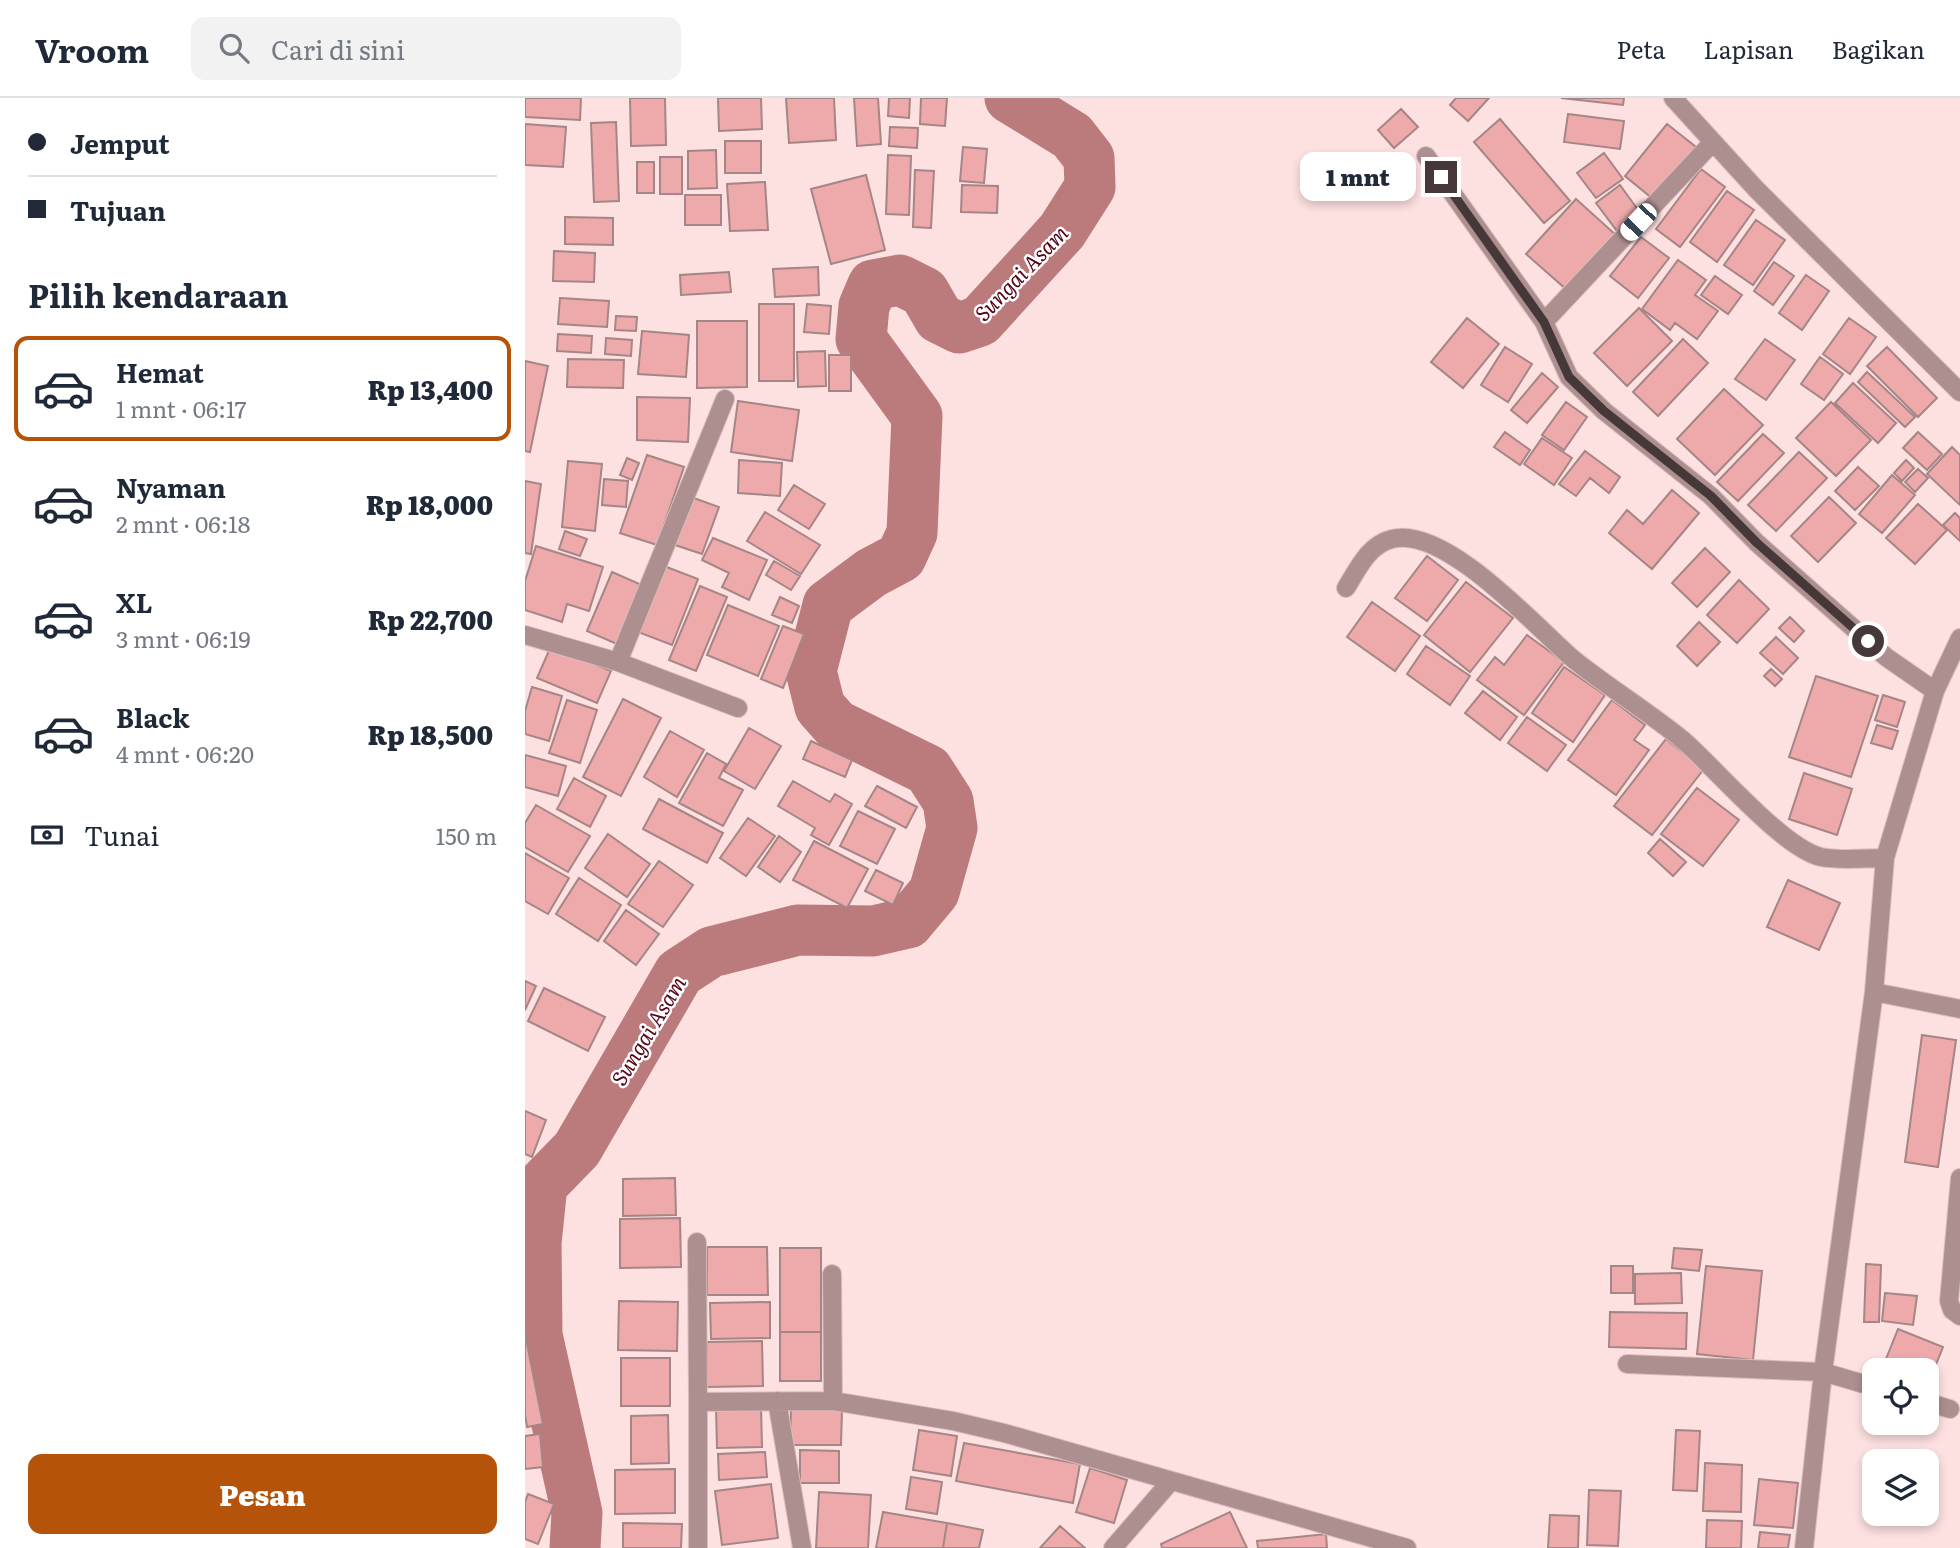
<!DOCTYPE html>
<html lang="id">
<meta charset="utf-8">
<style>
body{margin:0;font-family:Literata,serif;background:#f2f2f3;color:#1f2937;height:100vh;display:flex;flex-direction:column;font-size:26px;white-space:nowrap}
*{box-sizing:border-box;margin:0}
p{font-size:23px;color:#747a83}
.icon{flex:none;width:38px;height:38px;fill:none;stroke:currentColor;stroke-width:2;stroke-linecap:round;stroke-linejoin:round}
.map{position:relative;flex:1;overflow:hidden}
.side{display:flex;flex-direction:column;background:#fff;width:525px}
.side>*{flex:none}
.hud{display:grid;align-content:center;height:154px;padding:0 28px;background:#fff}
.tools{position:absolute;left:1337px;top:1260px;display:grid;gap:14px}
.tools a{display:grid;place-items:center;width:77px;height:77px;border-radius:14px;background:#fff;box-shadow:0 4px 10px #0003;font-size:35px}
.end{position:absolute;width:32px;height:32px;margin:-16px;border:9px solid #463838;background:#fff;box-shadow:0 0 0 4px #fff}
.from{border-radius:50%}
.bubble{position:absolute;height:49px;border-radius:14px;background:#fff;box-shadow:0 4px 10px #0003;font-size:23px;font-weight:800;line-height:49px;text-align:center}
.car{position:absolute;width:21px;height:42px;margin:-21px -10px;border-radius:9px;box-shadow:0 0 5px 2px #0007;background:linear-gradient(#fff 24%,#345 0 40%,#fff 0 76%,#345 0 86%,#fff 0)}
.hud b{display:flex;align-items:center;gap:24px;height:66px;font-size:26px}
.hud b+b{border-top:2px solid #e0e1e3}
.hud i{width:18px;height:18px;background:#1f2937}
ul{padding:0;list-style:none}
li{display:flex;align-items:center;gap:21px;height:105px;margin:0 14px 10px;padding:0 14px;border:4px solid transparent;border-radius:14px}
li div{flex:1}
li b{display:block;font-size:26px}
li em{font-style:normal;font-weight:800}
li.active{border-color:#b45309}
li>.icon{width:63px;height:63px;stroke-width:1.5}
h2{padding:0 28px;font-size:32px;line-height:84px}
.pay{display:flex;align-items:center;gap:18px;height:77px;padding:0 28px;font-size:26px}
.pay p{margin-inline-start:auto}
.primary-button{display:flex;gap:14px;margin-top:auto;padding:14px 28px}
.primary-button a{flex:1;height:80px;border-radius:14px;background:#b45309;color:#fff;font-size:28px;font-weight:800;line-height:80px;text-align:center}
header{display:flex;align-items:center;gap:42px;box-sizing:border-box;height:98px;padding:0 35px;background:#fff;border-bottom:2px solid #e0e1e3}
header strong{font-size:33px}
nav{display:flex;gap:38px;margin-inline-start:auto;font-size:24px}
.search{width:490px;height:63px;background:#f2f2f3;display:flex;align-items:center;gap:18px;box-sizing:border-box;padding:0 24px;border-radius:14px;color:#747a83;font-size:26px}
main{display:flex;flex:1;min-height:0}
.map>svg:first-child{display:block}
.lines{fill:none;stroke-linecap:round;stroke-linejoin:round}
.river{stroke:#bb7a7c;stroke-width:51}
.building{fill:#eeaaab;stroke:#a58585;stroke-width:2}
.minor-casing{stroke:#d8bebe;stroke-width:20}
.minor{stroke:#ad8f8f;stroke-width:18}
.route{stroke:#463838;stroke-width:9}
.labels{text-anchor:middle;dominant-baseline:central;stroke-width:5;stroke-linejoin:round;paint-order:stroke}
.water-label{font-size:21px;font-style:italic;fill:#560415;stroke:#fff}
</style>
<header>
<strong>Vroom</strong>
<div class="search"><svg class="icon" aria-label="search" viewBox="0 0 24 24"><circle cx="10" cy="10" r="6"/><path d="M15 15l6 6"/></svg>Cari di sini</div>
<nav><a>Peta</a><a>Lapisan</a><a>Bagikan</a></nav>
</header>
<main>
<section class="side">
<div class="hud">
<b><i class="from"></i>Jemput</b>
<b><i></i>Tujuan</b>
</div>
<h2>Pilih kendaraan</h2>
<ul>
<li class="active"><svg class="icon" aria-label="car" viewBox="0 0 24 24"><path d="M5 17H2v-5l4-1 3-4h7l3 4 3 1v5h-3M9 17h6M6 11h13"/><circle cx="7" cy="17" r="2"/><circle cx="17" cy="17" r="2"/></svg><div><b>Hemat</b><p>1 mnt · 06:17</p></div><em>Rp 13,400</em></li>
<li><svg class="icon" aria-label="car" viewBox="0 0 24 24"><path d="M5 17H2v-5l4-1 3-4h7l3 4 3 1v5h-3M9 17h6M6 11h13"/><circle cx="7" cy="17" r="2"/><circle cx="17" cy="17" r="2"/></svg><div><b>Nyaman</b><p>2 mnt · 06:18</p></div><em>Rp 18,000</em></li>
<li><svg class="icon" aria-label="car" viewBox="0 0 24 24"><path d="M5 17H2v-5l4-1 3-4h7l3 4 3 1v5h-3M9 17h6M6 11h13"/><circle cx="7" cy="17" r="2"/><circle cx="17" cy="17" r="2"/></svg><div><b>XL</b><p>3 mnt · 06:19</p></div><em>Rp 22,700</em></li>
<li><svg class="icon" aria-label="car" viewBox="0 0 24 24"><path d="M5 17H2v-5l4-1 3-4h7l3 4 3 1v5h-3M9 17h6M6 11h13"/><circle cx="7" cy="17" r="2"/><circle cx="17" cy="17" r="2"/></svg><div><b>Black</b><p>4 mnt · 06:20</p></div><em>Rp 18,500</em></li>
</ul>
<div class="pay"><svg class="icon" aria-label="cash" viewBox="0 0 24 24"><path d="M3 7h18v10H3z"/><circle cx="12" cy="12" r="2"/></svg>Tunai<p>150 m</p></div>
<div class="primary-button"><a>Pesan</a></div>
</section>
<div class="map">
<svg width="1435" height="1450" viewBox="0 0 1435 1450">
<rect width="100%" height="100%" fill="#fde0e0"/>
<g class="lines">
<path class="river" d="M50,1450l2,-35 -40,-178 -1,-92 6,-58 35,-36 102,-176 32,-21 87,-22 75,1 35,-8 26,-31 18,-64 -4,-27 -20,-31 -92,-45 -16,-18 -9,-36 17,-66 43,-32 30,-16 11,-24 5,-117 -56,-77 3,-33 9,-21 27,-5 24,12 15,26 20,10 21,-7 82,-90 28,-44 -1,-29 -17,-22 -62,-38"/>
</g>
<path class="building" d="M0,0h56l-1,22 -55,-3z
M105,0h35l1,47 -35,1z
M193,0h43l1,31 -43,2z
M261,0h48l2,42 -47,3z
M329,0h24l3,46 -24,2z
M364,0h21l-1,20 -21,-2z
M396,0h26l-2,28 -25,-2z
M931,0h33l-21,23 -18,-16z
M1036,0h63l-1,7z
M876,11l17,18 -24,21 -16,-18z
M1043,16l56,7 -4,28 -56,-7z
M975,21l70,82 -26,22 -70,-81z
M91,24l3,79 -25,1 -3,-79z
M0,26l41,3 -3,40 -38,-2z
M1142,26l29,23 -43,52 -28,-23z
M365,29l28,1 -1,20 -28,-2z
M200,43h36v32h-36z
M438,49l24,2 -3,34 -24,-2z
M191,52l1,38 -29,1v-38z
M1079,55l19,26 -27,19 -19,-25z
M363,57l23,1 -2,59 -23,-1z
M135,59h22v37h-22z
M112,64h17v31h-17z
M1176,71l24,18 -45,60 -24,-18z
M390,72l19,1 -3,57 -18,-1z
M341,77l19,75 -54,14 -20,-75z
M240,84l3,48 -38,1 -3,-47z
M437,87l36,1 -1,27 -36,-1z
M1095,87l21,29 -24,17 -21,-28z
M1202,93l27,19 -37,52 -27,-20z
M160,97h36v30h-36z
M1051,101l41,37 -50,54 -41,-36z
M40,119l48,1v27l-48,-1z
M1231,122l29,20 -32,45 -29,-20z
M1116,139l28,21 -31,40 -28,-22z
M29,153l41,2 -1,29 -41,-1z
M1153,162l28,20 -11,15 23,16 -21,28 -22,-16 -5,7 -28,-21z
M1249,164l20,14 -21,29 -19,-14z
M293,169l1,28 -44,2 -2,-28z
M204,174l2,20 -50,3 -1,-20z
M1281,177l23,16 -27,39 -23,-17z
M1190,178l27,19 -14,19 -27,-19z
M35,200l49,3 -2,26 -49,-3z
M234,206h35v77h-35z
M282,206l24,2 -2,28 -25,-2z
M1114,210l33,33 -45,45 -33,-33z
M91,218l21,1 -1,14 -21,-1z
M942,220l32,26 -36,44 -32,-26z
M1324,220l27,19 -26,37 -27,-20z
M172,223h50v66l-50,1z
M117,233l47,4 -3,42 -48,-3z
M33,236l34,2 -1,17 -34,-2z
M81,240l26,2 -1,16 -26,-2z
M1158,241l25,24 -50,53 -25,-24z
M1240,241l30,21 -29,40 -31,-21z
M980,249l27,17 -24,38 -27,-17z
M1362,249l50,51 -19,19 -51,-51z
M300,253l1,35 -28,1 -1,-35z
M304,257h22v36h-22z
M1295,259l23,17 -19,26 -23,-16z
M43,261l56,1 -1,28 -56,-1z
M0,263l23,5 -18,86 -5,-1z
M1342,274l48,45 -10,10 -47,-45z
M1017,275l16,14 -31,36 -16,-13z
M1328,285l43,40 -18,20 -43,-40z
M1199,291l39,36 -48,50 -38,-36z
M112,299l53,1 -2,44 -51,-2z
M213,303l61,9 -7,51 -61,-9z
M1041,304l21,15 -23,33 -22,-15z
M1306,304l40,38 -35,36 -40,-38z
M980,334l25,18 -10,15 -26,-18z
M1393,334l24,22 -15,16 -24,-22z
M1238,336l21,19 -46,48 -21,-19z
M1017,340l30,20 -18,27 -30,-21z
M1427,349l8,8v50l-33,-31z
M1060,353l35,26 -11,16 -19,-15 -14,18 -17,-12z
M1274,354l28,26 -51,53 -28,-26z
M122,357l37,12 -27,78 -37,-12z
M102,360l12,5 -7,17 -12,-5z
M214,362l43,3 -2,33 -42,-3z
M1381,362l8,8 -12,13 -8,-8z
M43,363l34,3 -7,67 -33,-4z
M1333,369l21,19 -24,24 -20,-19z
M1393,371l10,9 -13,14 -10,-10z
M1367,377l23,20 -33,38 -23,-19z
M79,381l24,2 -2,26 -24,-2z
M0,383l16,3 -10,70 -6,-1z
M269,387l31,19 -16,25 -31,-19z
M1147,392l27,23 -47,56 -43,-36 18,-23 16,14z
M163,398l31,11 -17,47 -30,-10z
M1304,399l27,26 -38,39 -27,-26z
M1393,406l29,26 -32,34 -29,-26z
M240,414l55,33 -19,29 -54,-33z
M1430,415l5,5v23l-17,-16z
M40,433l22,8 -7,17 -21,-7z
M188,440l54,22 -18,40 -27,-13 7,-14 -27,-13z
M11,448l67,21 -14,44 -22,-7 -5,18 -37,-12v-29z
M1180,450l25,24 -33,35 -25,-24z
M902,458l31,24 -31,41 -32,-23z
M249,463l26,15 -9,14 -25,-15z
M139,468l34,13 -26,66 -34,-13z
M87,474l32,14 -25,59 -32,-14z
M1214,482l30,29 -32,34 -30,-28z
M941,484l47,36 -43,54 -46,-37z
M175,488l27,11 -31,74 -27,-11z
M255,499l19,9 -7,17 -20,-8z
M847,504l48,34 -25,35 -48,-34z
M203,507l51,21 -21,50 -51,-21z
M1265,519l14,14 -10,11 -15,-14z
M1174,524l21,20 -23,24 -20,-20z
M258,528l21,8 -21,54 -22,-9z
M1002,537l37,27 -40,53 -47,-35 18,-23 9,8z
M1251,539l22,21 -15,16 -23,-21z
M26,548l60,25 -14,32 -60,-25z
M901,548l44,30 -20,29 -43,-31z
M1039,569l41,28 -32,47 -41,-29z
M1246,571l11,10 -7,7 -11,-10z
M1291,578l62,20 -27,81 -62,-20z
M7,589l30,9 -13,45 -24,-7v-23z
M958,593l34,26 -17,23 -35,-27z
M1358,597l22,7 -8,25 -22,-7z
M98,601l38,19 -40,78 -38,-19z
M42,602l30,10 -17,53 -31,-10z
M1087,602l33,25 -11,15 15,10 -33,45 -48,-35z
M1002,619l39,28 -19,26 -39,-28z
M1352,627l21,6 -6,18 -21,-6z
M224,630l32,18 -26,43 -31,-18z
M145,633l34,19 -27,47 -33,-20z
M1141,641l38,30 -52,66 -38,-29z
M286,643l41,19 -7,17 -42,-18z
M182,655l19,11 -7,14 24,12 -20,36 -44,-23z
M0,657l41,11 -8,30 -33,-9z
M1279,675l48,16 -15,46 -48,-16z
M49,680l32,18 -16,31 -33,-18z
M268,683l37,21 5,-8 17,10 -23,41 -18,-10 4,-7 -37,-22z
M352,688l40,21 -11,21 -41,-22z
M1172,690l42,32 -36,46 -42,-32z
M134,701l64,34 -16,30 -64,-34z
M11,707l54,31 -22,36 -43,-25v-24z
M333,713l37,18 -18,35 -37,-18z
M223,720l27,18 -29,40 -26,-18z
M83,736l42,30 -23,33 -42,-29z
M254,738l22,16 -21,30 -22,-15z
M1135,741l26,23 -13,14 -25,-23z
M289,743l54,28 -21,39 -54,-28z
M0,755l44,25 -21,36 -23,-13z
M134,763l34,24 -30,42 -35,-23z
M351,772l27,13 -10,22 -28,-14z
M54,780l42,27 -23,36 -42,-27z
M1263,782l52,23 -21,47 -52,-23z
M101,812l33,24 -23,31 -32,-24z
M0,883l11,5 -11,24z
M19,890l61,29 -17,34 -60,-30z
M1397,937l34,5 -18,127 -33,-5z
M0,1013l21,9 -14,37 -7,-3z
M150,1080l1,37 -53,1v-37z
M155,1120l1,49 -61,1v-49z
M182,1149h60l1,48h-61z
M255,1150h41v84h-41z
M1149,1150l28,2 -3,21 -27,-3z
M1341,1166l15,1 -2,57h-15z
M1086,1168h22v27h-22z
M1181,1168l56,5 -9,89 -56,-6z
M1156,1175l1,30 -47,1v-30z
M1360,1195l32,3 -4,29 -31,-4z
M94,1203l59,1 -1,49 -59,-1z
M245,1204v36l-59,1 -1,-36z
M1085,1214l77,1 -1,36 -77,-2z
M1373,1231l45,18 -16,40v-17l-45,-1z
M255,1234h41v49h-41z
M0,1236l18,90 -16,3 -2,-12z
M237,1243l1,45 -56,1v-45z
M96,1260h49v48h-49z
M236,1309l1,40 -45,1 -1,-40z
M266,1311l51,1 -1,35h-51z
M143,1317l1,48 -38,1v-48z
M394,1332l38,6 -6,40 -38,-6z
M1151,1332l24,1 -3,60 -24,-1z
M15,1336l3,33 -18,2v-33z
M439,1345l116,21 -7,39 -117,-22z
M275,1352l39,1v32h-39z
M240,1354l2,25 -48,3 -1,-26z
M1180,1365l37,2 -1,47 -38,-1z
M565,1370l37,12 -13,43 -38,-11z
M150,1371v44l-60,1v-44z
M386,1379l31,5 -5,32 -31,-5z
M1234,1381l39,4 -5,45 -39,-3z
M246,1386l7,54 -56,7 -7,-54z
M1064,1392l32,1 -3,55 -31,-1z
M294,1394l52,3 -3,53h-52z
M3,1396l26,10 -16,40 -13,-5v-37z
M358,1414l64,11 -4,25h-67z
M705,1414l17,36h-85l-1,-4z
M1025,1417l29,1 -1,32h-30z
M1182,1422l35,1 -1,27h-35z
M98,1425l59,1 -1,24h-58z
M422,1425l36,7 -4,18h-36z
M535,1428l25,22h-45z
M1235,1434l30,3 -2,13h-30z
M801,1436l1,14h-69l-1,-7z"/>
<g class="lines">
<defs>
<path id="minor" d="M1148,0l83,91 204,203
M901,58l118,166 25,55 35,34 107,85 46,47 129,114 49,34
M1019,224l169,-180
M821,490c12,-19 22,-43 46,-49 53,-14 144,88 181,120 36,29 76,53 111,82 33,29 99,107 137,116 20,4 44,1 64,1
M0,537l93,27 120,46
M1435,540l-25,53 -50,167 -11,134 86,17
M93,564l107,-263
M1435,1080l-11,123 3,9 8,6
M172,1144l1,160
M307,1176l1,127
M1102,1266l196,8 51,15
M252,1303l25,147
M1402,1304l23,7
M173,1450v-146l135,-1 120,20 51,12 403,115
M588,1450l58,-67
M1279,1450l19,-176 51,-380"/>
</defs>
<use href="#minor" class="minor-casing"/>
<use href="#minor" class="minor"/>
</g>
<g class="lines">
<path class="route" d="M916,79l103,145 25,55 35,34 107,85 46,47 111,98"/>
</g>
<g class="labels">
<g class="water-label">
<text transform="translate(495 174) rotate(-46)">Sungai Asam</text>
<text transform="translate(122 932) rotate(-59)">Sungai Asam</text>
</g>
</g>
</svg>
<div class="tools">
<a><svg class="icon" aria-label="locate" viewBox="0 0 24 24"><circle cx="12" cy="12" r="6"/><path d="M12 2v4M12 18v4M2 12h4M18 12h4"/></svg></a>
<a><svg class="icon" aria-label="layers" viewBox="0 0 24 24"><path d="M12 4l9 5-9 5-9-5zM3 14l9 5 9-5"/></svg></a>
</div>
<i class="end from" style="left:1343px;top:543px"></i>
<i class="end" style="left:916px;top:79px"></i>
<div class="bubble" style="left:775px;top:54px;width:116px">1 mnt</div>
<i class="car" style="left:1113px;top:124px;rotate:223deg"></i>
</div>
</main>
